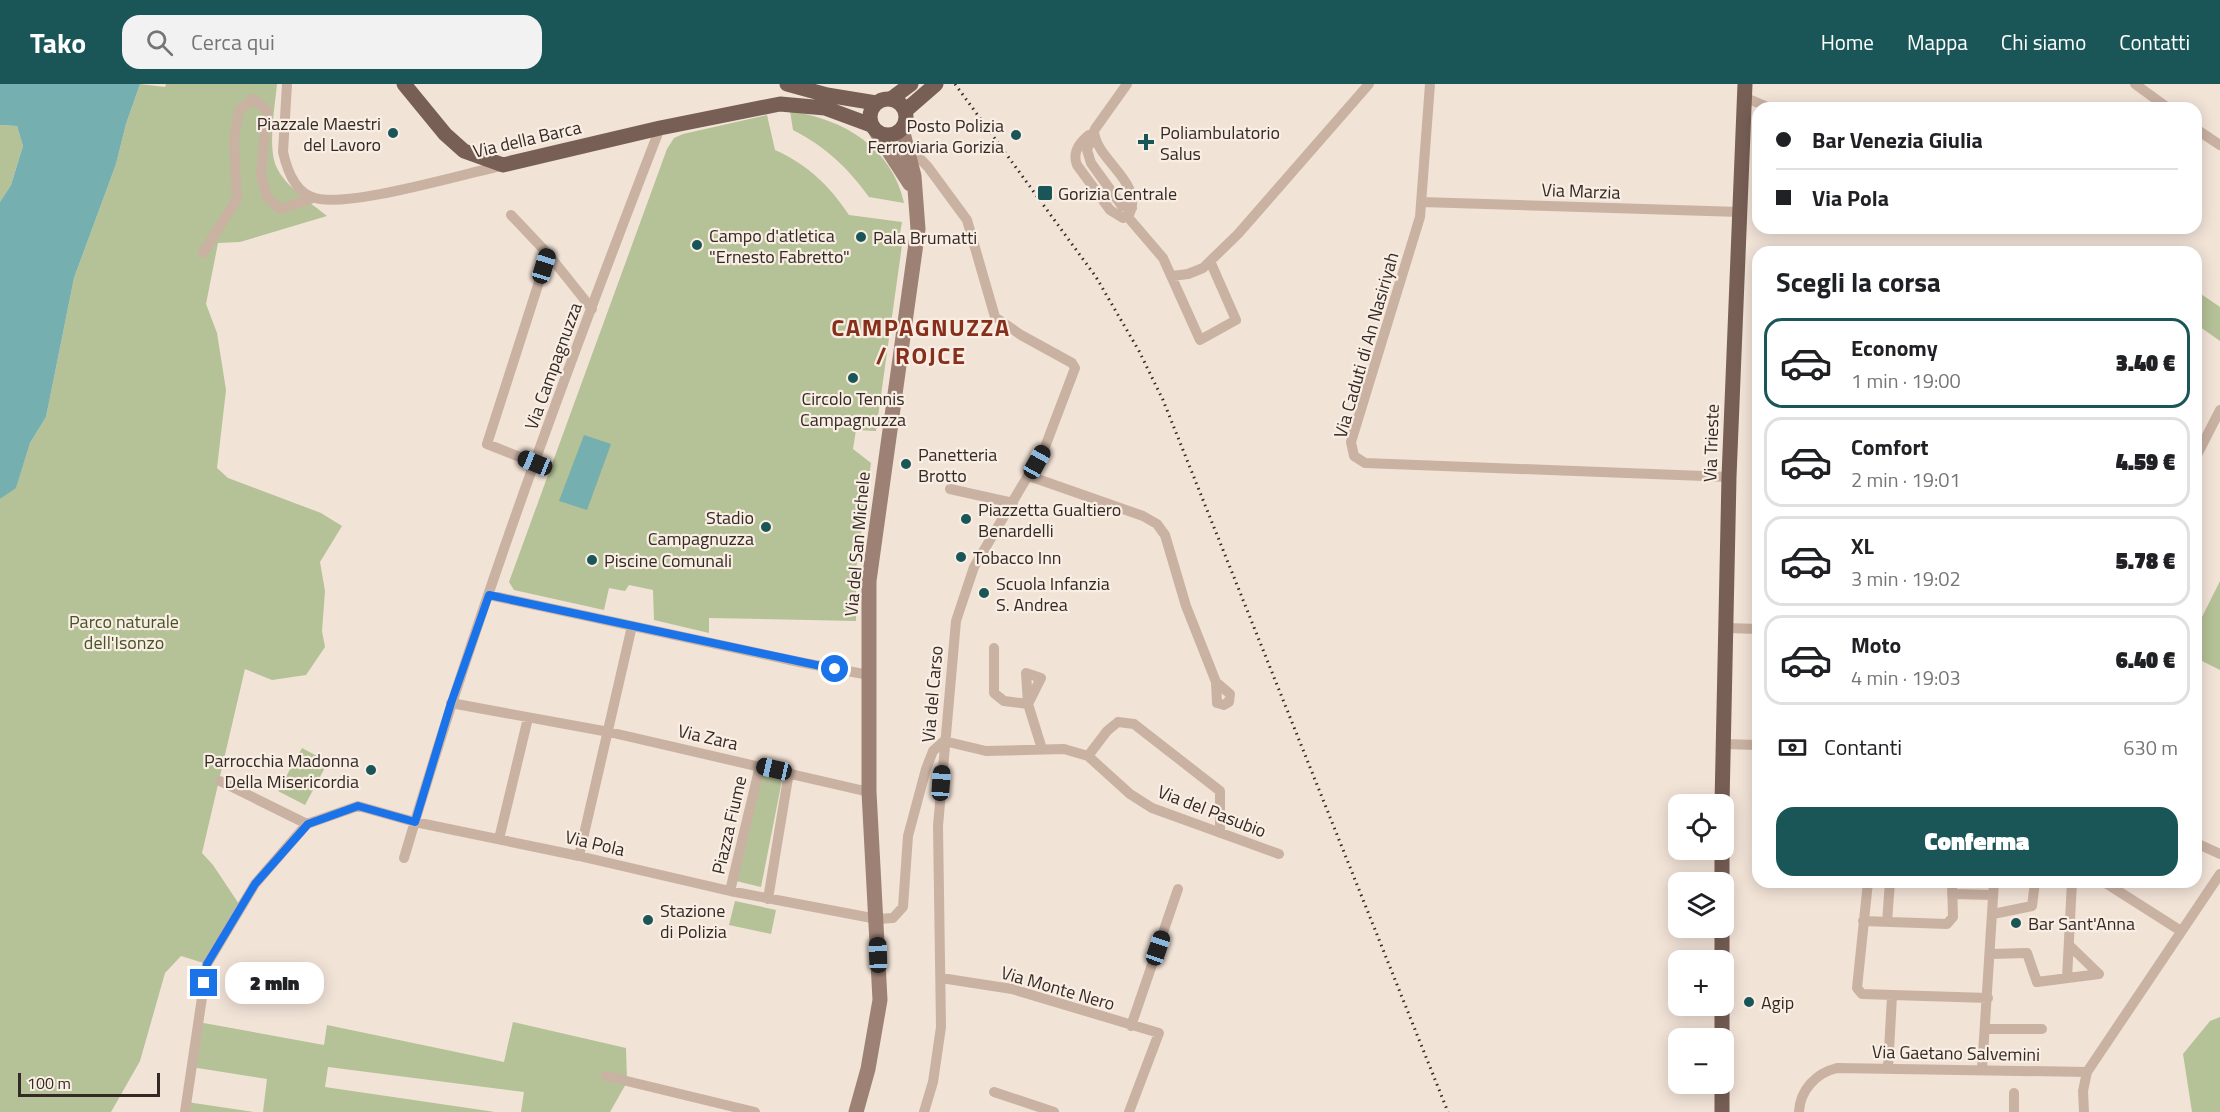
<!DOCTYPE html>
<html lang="it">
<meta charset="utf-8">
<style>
body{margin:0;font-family:"Titillium Web",sans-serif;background:#f2f2f2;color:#202124;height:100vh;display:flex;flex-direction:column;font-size:22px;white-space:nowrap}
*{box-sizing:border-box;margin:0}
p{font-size:20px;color:#757577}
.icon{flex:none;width:33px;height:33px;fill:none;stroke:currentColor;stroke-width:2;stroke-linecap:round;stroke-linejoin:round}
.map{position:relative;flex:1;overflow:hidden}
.side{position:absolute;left:1752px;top:162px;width:450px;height:642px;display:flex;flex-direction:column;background:#fff;border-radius:18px;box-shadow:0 3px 15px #0003}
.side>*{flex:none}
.top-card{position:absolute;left:1752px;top:18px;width:450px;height:132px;border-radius:18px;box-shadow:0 3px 15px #0003;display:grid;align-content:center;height:132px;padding:0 24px;background:#fff}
.buttons{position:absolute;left:1668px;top:710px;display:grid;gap:12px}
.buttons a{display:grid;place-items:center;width:66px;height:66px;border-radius:12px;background:#fff;box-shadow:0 3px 15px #0003;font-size:30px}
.scale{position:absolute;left:18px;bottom:15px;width:142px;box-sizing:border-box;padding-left:6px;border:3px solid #342925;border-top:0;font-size:16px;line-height:21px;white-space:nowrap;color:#342925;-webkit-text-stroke:4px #f9eee3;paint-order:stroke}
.end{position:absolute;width:27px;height:27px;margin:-14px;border:8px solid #1a73e8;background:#fff;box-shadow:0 0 0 3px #fff}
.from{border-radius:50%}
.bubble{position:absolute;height:42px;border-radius:18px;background:#fff;box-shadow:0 3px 15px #0003;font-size:20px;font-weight:800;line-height:42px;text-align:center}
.car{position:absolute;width:18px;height:36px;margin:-18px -9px;border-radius:8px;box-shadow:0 0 4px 2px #0007;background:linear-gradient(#222 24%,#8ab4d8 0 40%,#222 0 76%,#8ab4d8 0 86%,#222 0)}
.top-card b{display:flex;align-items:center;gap:21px;height:57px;font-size:22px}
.top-card b+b{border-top:2px solid #e0e0e0}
.top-card i{width:15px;height:15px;background:#202124}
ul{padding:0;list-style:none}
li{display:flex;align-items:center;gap:18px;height:90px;margin:0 12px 9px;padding:0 12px;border:3px solid #e0e0e0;border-radius:18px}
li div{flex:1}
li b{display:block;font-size:22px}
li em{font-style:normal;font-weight:800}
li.current{border-color:#1a5657}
li>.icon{width:54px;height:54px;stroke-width:1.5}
h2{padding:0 24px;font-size:27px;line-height:72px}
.pay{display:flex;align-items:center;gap:15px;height:66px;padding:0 24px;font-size:22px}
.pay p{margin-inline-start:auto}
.button{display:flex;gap:12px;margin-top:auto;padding:12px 24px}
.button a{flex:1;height:69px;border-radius:18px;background:#1a5657;color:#fff;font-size:24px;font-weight:800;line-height:69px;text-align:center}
header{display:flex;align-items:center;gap:36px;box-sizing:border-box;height:84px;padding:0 30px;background:#1a5657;color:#fff}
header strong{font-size:28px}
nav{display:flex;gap:33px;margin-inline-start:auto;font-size:21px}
.search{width:420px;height:54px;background:#f2f2f2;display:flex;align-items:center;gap:15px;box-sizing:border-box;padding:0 21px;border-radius:18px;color:#757577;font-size:22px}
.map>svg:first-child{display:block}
.green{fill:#b5c197}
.water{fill:#75afaf}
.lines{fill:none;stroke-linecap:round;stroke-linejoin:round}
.street{stroke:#cab2a3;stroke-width:10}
.secondary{stroke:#9d8174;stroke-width:15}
.primary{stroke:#775f55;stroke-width:15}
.rail{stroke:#342925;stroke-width:3;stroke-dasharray:1.5 4.5;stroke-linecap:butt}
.route{stroke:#1a73e8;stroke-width:8}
.poi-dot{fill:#1a5657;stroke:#f9eee3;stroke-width:2}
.labels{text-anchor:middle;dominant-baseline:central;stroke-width:4.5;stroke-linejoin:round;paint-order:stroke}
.poi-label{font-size:18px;fill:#342925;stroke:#f9eee3;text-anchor:start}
.street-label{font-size:18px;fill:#342925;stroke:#f9eee3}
.park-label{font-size:18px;fill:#465328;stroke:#f9eee3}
.district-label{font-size:24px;font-weight:bold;letter-spacing:1.5px;fill:#862f1c;stroke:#f9eee3}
</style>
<header>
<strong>Tako</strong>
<div class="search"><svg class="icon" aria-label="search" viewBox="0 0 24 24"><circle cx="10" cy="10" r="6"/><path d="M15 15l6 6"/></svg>Cerca qui</div>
<nav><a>Home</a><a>Mappa</a><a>Chi siamo</a><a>Contatti</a></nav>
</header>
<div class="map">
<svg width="2220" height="1028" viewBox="0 0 2220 1028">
<rect width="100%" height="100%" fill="#f2e3d7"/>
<path class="green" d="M140,0l25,3 1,-3h111c-2,22 -10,65 0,84 9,19 34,35 50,48l-87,26 -22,1 -12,61 11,29 9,57 -9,78 11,10 93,35 21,13 -22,36 5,29 -3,40 3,16 -19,28 -34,5 -27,-11 -43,184 11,12 28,42 -34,57 -26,-8 -16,17 -25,88 -29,51h-111v-613l16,-12 14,-44 16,-26 28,-139 42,-114 10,-40z
M790,27c53,8 102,36 114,92l-35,-6c-21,-29 -43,-50 -76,-67z
M767,31l8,35c33,15 54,35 74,65l53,7 -4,22 4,1 -26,186 -20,-1 -3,19 18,14 -15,107v51l-147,-3v15l-55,-13 -1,-30 -24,-5 -4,6 -16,-3 -5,22 -90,-20 -5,-8 158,-433 7,-11 9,-4z
M0,41l17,1 6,20 -12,39 -11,17z
M2201,210l19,13v34l-24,-17v-22z
M2220,497v89l-24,-12v-29z
M302,664l26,14 -23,43 -27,-14z
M763,687l20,4 -22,112 -25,-6z
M735,817l41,9 -5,24 -42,-9z
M2220,933v95h-28l-9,-58 27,-33z
M198,938l126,23 3,-20 177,37 9,-40 113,26 1,34 -17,30h-89l3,-20 -196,-25 -3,20 170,25h-232l4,-33 -76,-12z
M187,1018l67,10h-69z"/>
<path class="water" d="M0,0h140l-14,40 -10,40 -42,114 -28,139 -16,26 -14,45 -16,11v-297l11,-17 12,-39 -6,-20 -17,-1z
M584,351l27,9 -24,66 -28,-9z"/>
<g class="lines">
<path class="street" d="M287,0l-4,68c4,18 12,41 32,46 34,10 147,-24 186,-32
M1127,0l-32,45 -8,21 4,13 31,43 10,2
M1430,0l-10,133 -69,225 3,14 11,7 364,14
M2135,0l33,24
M1744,13l26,11
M2196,45l24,16
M1094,47c2,30 51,51 35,84
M1089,51c-10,8 -17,17 -12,30l33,45 13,8 4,-2
M907,61l21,22 39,53 28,97 26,18 51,28 3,5 -30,79 -71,120 -18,54 -18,205 3,201 -8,55 -9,30
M1421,118l319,10
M511,131l37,39 44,55
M1127,132l36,42 37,82 36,-20 -26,-59
M203,169l34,-54 -3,-58 5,-31 14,-11 14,11 -6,65 6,22 13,12 33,-11
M1172,192l16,-2 15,-6 35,-34 131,-150
M2196,373l24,-47
M535,379l-48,-19 61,-190
M1029,392l114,40 14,8 8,11 21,71 30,76 1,21 7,2 5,-3 1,-8 -14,-12
M950,405l63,14
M489,511l310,67 70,13
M1727,544l31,1
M994,564v45l10,8 24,3 14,45
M1026,589l15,5 -13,26z
M451,619l158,29 260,60
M1723,660l35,1
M1088,672l19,-25 11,-9 16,2 86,67v42
M220,697l87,43
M499,755l29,-121
M2196,759l24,11
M579,772l53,-230
M404,774c73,-247 163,-490 256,-730
M1868,798l-11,106 5,6 126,4
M2104,798l77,49
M730,807l30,-125
M1952,810l41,1
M768,815l21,-127
M1993,830l39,-8 3,-24
M1863,837l84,3 6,-7 -1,-35
M1887,838l3,-40
M2070,862l29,28
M1991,870l36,-1 10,29 62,-8
M941,894l71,11 147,44 -30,79
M2067,894l5,-96
M1131,942l47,-137
M1985,945h57
M1888,984l4,-72
M1982,986l12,-188
M606,992l149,36
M994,1008l60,20
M2014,1009v19
M185,1028l22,-148 48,-80 52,-60 51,-18 57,16 164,34 151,35 147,28 16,-1 10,-11 5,-71 18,-67 7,-18 11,-10 42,10 78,-2 24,7 42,38 22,14 127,46
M1799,1028c1,-22 17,-39 38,-44l250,4
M2084,1028l-1,-21 4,-19 133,-198"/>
<path class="secondary" d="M877,49l33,51
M856,1028l12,-43 12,-69 -11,-208v-211l49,-352 -4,-53 -12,-47"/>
<path class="primary" d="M404,0l41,50 19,17 39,14 157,-37 120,-24 45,4 46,17
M787,0l40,11 49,8
M870 33a18 18 0 1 1 36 0a18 18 0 1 1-36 0Z
M891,15l20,-15
M905,27l31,-27
M1722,720l7,-327 16,-393
M1722,798v-33
M1722,876v-33
M1722,954v-33
M1722,1028v-29"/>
<path class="rail" d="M955,0l141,193 43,74 24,49 285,712"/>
</g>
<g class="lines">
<path class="route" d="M204,899l3,-19 48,-80 53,-60 50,-18 57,16 36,-119 38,-108 346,74"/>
</g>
<g class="poi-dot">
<circle cx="393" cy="49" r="6"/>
<circle cx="1016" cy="51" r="6"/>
<path d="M1143 49h6v6h6v6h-6v6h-6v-6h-6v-6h6z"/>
<rect x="1037" y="101" width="16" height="16" rx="3"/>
<circle cx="861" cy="153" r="6"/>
<circle cx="697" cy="161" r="6"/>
<circle cx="853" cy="294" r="6"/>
<circle cx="906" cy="380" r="6"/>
<circle cx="966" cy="435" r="6"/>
<circle cx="766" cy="443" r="6"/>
<circle cx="961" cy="473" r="6"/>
<circle cx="592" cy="476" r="6"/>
<circle cx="984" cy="509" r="6"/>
<circle cx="371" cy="686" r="6"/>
<circle cx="648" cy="836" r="6"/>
<circle cx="2016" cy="839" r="6"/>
<circle cx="1749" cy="918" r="6"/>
</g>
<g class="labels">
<g class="poi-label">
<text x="381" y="39" text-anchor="end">Piazzale Maestri<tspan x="381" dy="21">del Lavoro</tspan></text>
<text x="1004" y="41" text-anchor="end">Posto Polizia<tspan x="1004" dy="21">Ferroviaria Gorizia</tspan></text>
<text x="1160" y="48">Poliambulatorio<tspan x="1160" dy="21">Salus</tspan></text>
<text x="1058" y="109">Gorizia Centrale</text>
<text x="709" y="151">Campo d'atletica<tspan x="709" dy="21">"Ernesto Fabretto"</tspan></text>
<text x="873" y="153">Pala Brumatti</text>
<text x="853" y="314" text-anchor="middle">Circolo Tennis<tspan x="853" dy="21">Campagnuzza</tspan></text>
<text x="918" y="370">Panetteria<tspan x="918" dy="21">Brotto</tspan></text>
<text x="978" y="425">Piazzetta Gualtiero<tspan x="978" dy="21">Benardelli</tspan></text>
<text x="754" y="433" text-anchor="end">Stadio<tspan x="754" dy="21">Campagnuzza</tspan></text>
<text x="973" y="473">Tobacco Inn</text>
<text x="604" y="476">Piscine Comunali</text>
<text x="996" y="499">Scuola Infanzia<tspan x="996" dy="21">S. Andrea</tspan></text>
<text x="359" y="676" text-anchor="end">Parrocchia Madonna<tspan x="359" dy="21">Della Misericordia</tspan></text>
<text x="660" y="826">Stazione<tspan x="660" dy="21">di Polizia</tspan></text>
<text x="2028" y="839">Bar Sant'Anna</text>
<text x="1761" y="918">Agip</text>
</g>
<g class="street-label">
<text transform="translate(527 55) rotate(-13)">Via della Barca</text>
<text transform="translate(1581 107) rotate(2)">Via Marzia</text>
<text transform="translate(1366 261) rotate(-74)">Via Caduti di An Nasiriyah</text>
<text transform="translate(553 282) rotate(-70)">Via Campagnuzza</text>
<text transform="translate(1711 359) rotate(-88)">Via Trieste</text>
<text transform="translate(857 460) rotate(-85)">Via del San Michele</text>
<text transform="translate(932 610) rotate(-85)">Via del Carso</text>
<text transform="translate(708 653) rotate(13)">Via Zara</text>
<text transform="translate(1212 727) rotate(21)">Via del Pasubio</text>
<text transform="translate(729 741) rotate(-77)">Piazza Fiume</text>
<text transform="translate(595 759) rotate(13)">Via Pola</text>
<text transform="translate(1058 904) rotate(16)">Via Monte Nero</text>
<text transform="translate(1956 969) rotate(1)">Via Gaetano Salvemini</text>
</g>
<g class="park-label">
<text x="124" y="537">Parco naturale<tspan x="124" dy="21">dell'Isonzo</tspan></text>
</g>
<g class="district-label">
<text x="921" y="243">CAMPAGNUZZA<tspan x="921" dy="28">/ ROJCE</tspan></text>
</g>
</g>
</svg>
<div class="buttons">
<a><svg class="icon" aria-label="locate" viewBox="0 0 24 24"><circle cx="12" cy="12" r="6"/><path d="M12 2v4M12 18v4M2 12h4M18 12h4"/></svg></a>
<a><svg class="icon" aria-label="layers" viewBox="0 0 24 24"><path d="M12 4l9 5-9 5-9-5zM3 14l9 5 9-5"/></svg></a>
<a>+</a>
<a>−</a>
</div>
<div class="scale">100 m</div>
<i class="end from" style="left:835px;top:585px"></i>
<i class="end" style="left:204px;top:899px"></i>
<div class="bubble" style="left:225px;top:878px;width:99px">2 min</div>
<i class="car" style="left:544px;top:182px;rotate:17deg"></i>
<i class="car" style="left:1037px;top:378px;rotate:29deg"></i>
<i class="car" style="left:535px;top:379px;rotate:292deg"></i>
<i class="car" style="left:774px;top:685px;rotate:283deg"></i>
<i class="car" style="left:941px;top:699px;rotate:4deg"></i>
<i class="car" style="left:1158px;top:864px;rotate:19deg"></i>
<i class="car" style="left:878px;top:871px;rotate:358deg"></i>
<div class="top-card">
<b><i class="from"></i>Bar Venezia Giulia</b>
<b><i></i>Via Pola</b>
</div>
<section class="side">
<h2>Scegli la corsa</h2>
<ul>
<li class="current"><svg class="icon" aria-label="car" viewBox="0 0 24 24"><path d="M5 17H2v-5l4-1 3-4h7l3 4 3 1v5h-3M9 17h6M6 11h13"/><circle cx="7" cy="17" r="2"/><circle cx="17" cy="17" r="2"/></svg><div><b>Economy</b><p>1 min · 19:00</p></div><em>3.40 €</em></li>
<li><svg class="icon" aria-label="car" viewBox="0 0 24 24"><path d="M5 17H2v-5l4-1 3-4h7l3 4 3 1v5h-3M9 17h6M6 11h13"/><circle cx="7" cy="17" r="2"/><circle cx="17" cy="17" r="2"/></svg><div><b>Comfort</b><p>2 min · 19:01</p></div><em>4.59 €</em></li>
<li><svg class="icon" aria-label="car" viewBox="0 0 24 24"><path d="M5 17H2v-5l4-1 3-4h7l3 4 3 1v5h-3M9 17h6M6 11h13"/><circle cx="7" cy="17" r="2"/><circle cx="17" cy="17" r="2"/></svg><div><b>XL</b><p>3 min · 19:02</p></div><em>5.78 €</em></li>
<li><svg class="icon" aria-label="car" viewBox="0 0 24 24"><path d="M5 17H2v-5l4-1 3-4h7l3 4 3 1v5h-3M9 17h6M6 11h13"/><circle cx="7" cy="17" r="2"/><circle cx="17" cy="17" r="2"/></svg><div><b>Moto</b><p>4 min · 19:03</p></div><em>6.40 €</em></li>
</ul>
<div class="pay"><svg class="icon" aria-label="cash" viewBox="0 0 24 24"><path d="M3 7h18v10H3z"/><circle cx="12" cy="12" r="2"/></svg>Contanti<p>630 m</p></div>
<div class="button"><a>Conferma</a></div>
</section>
</div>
